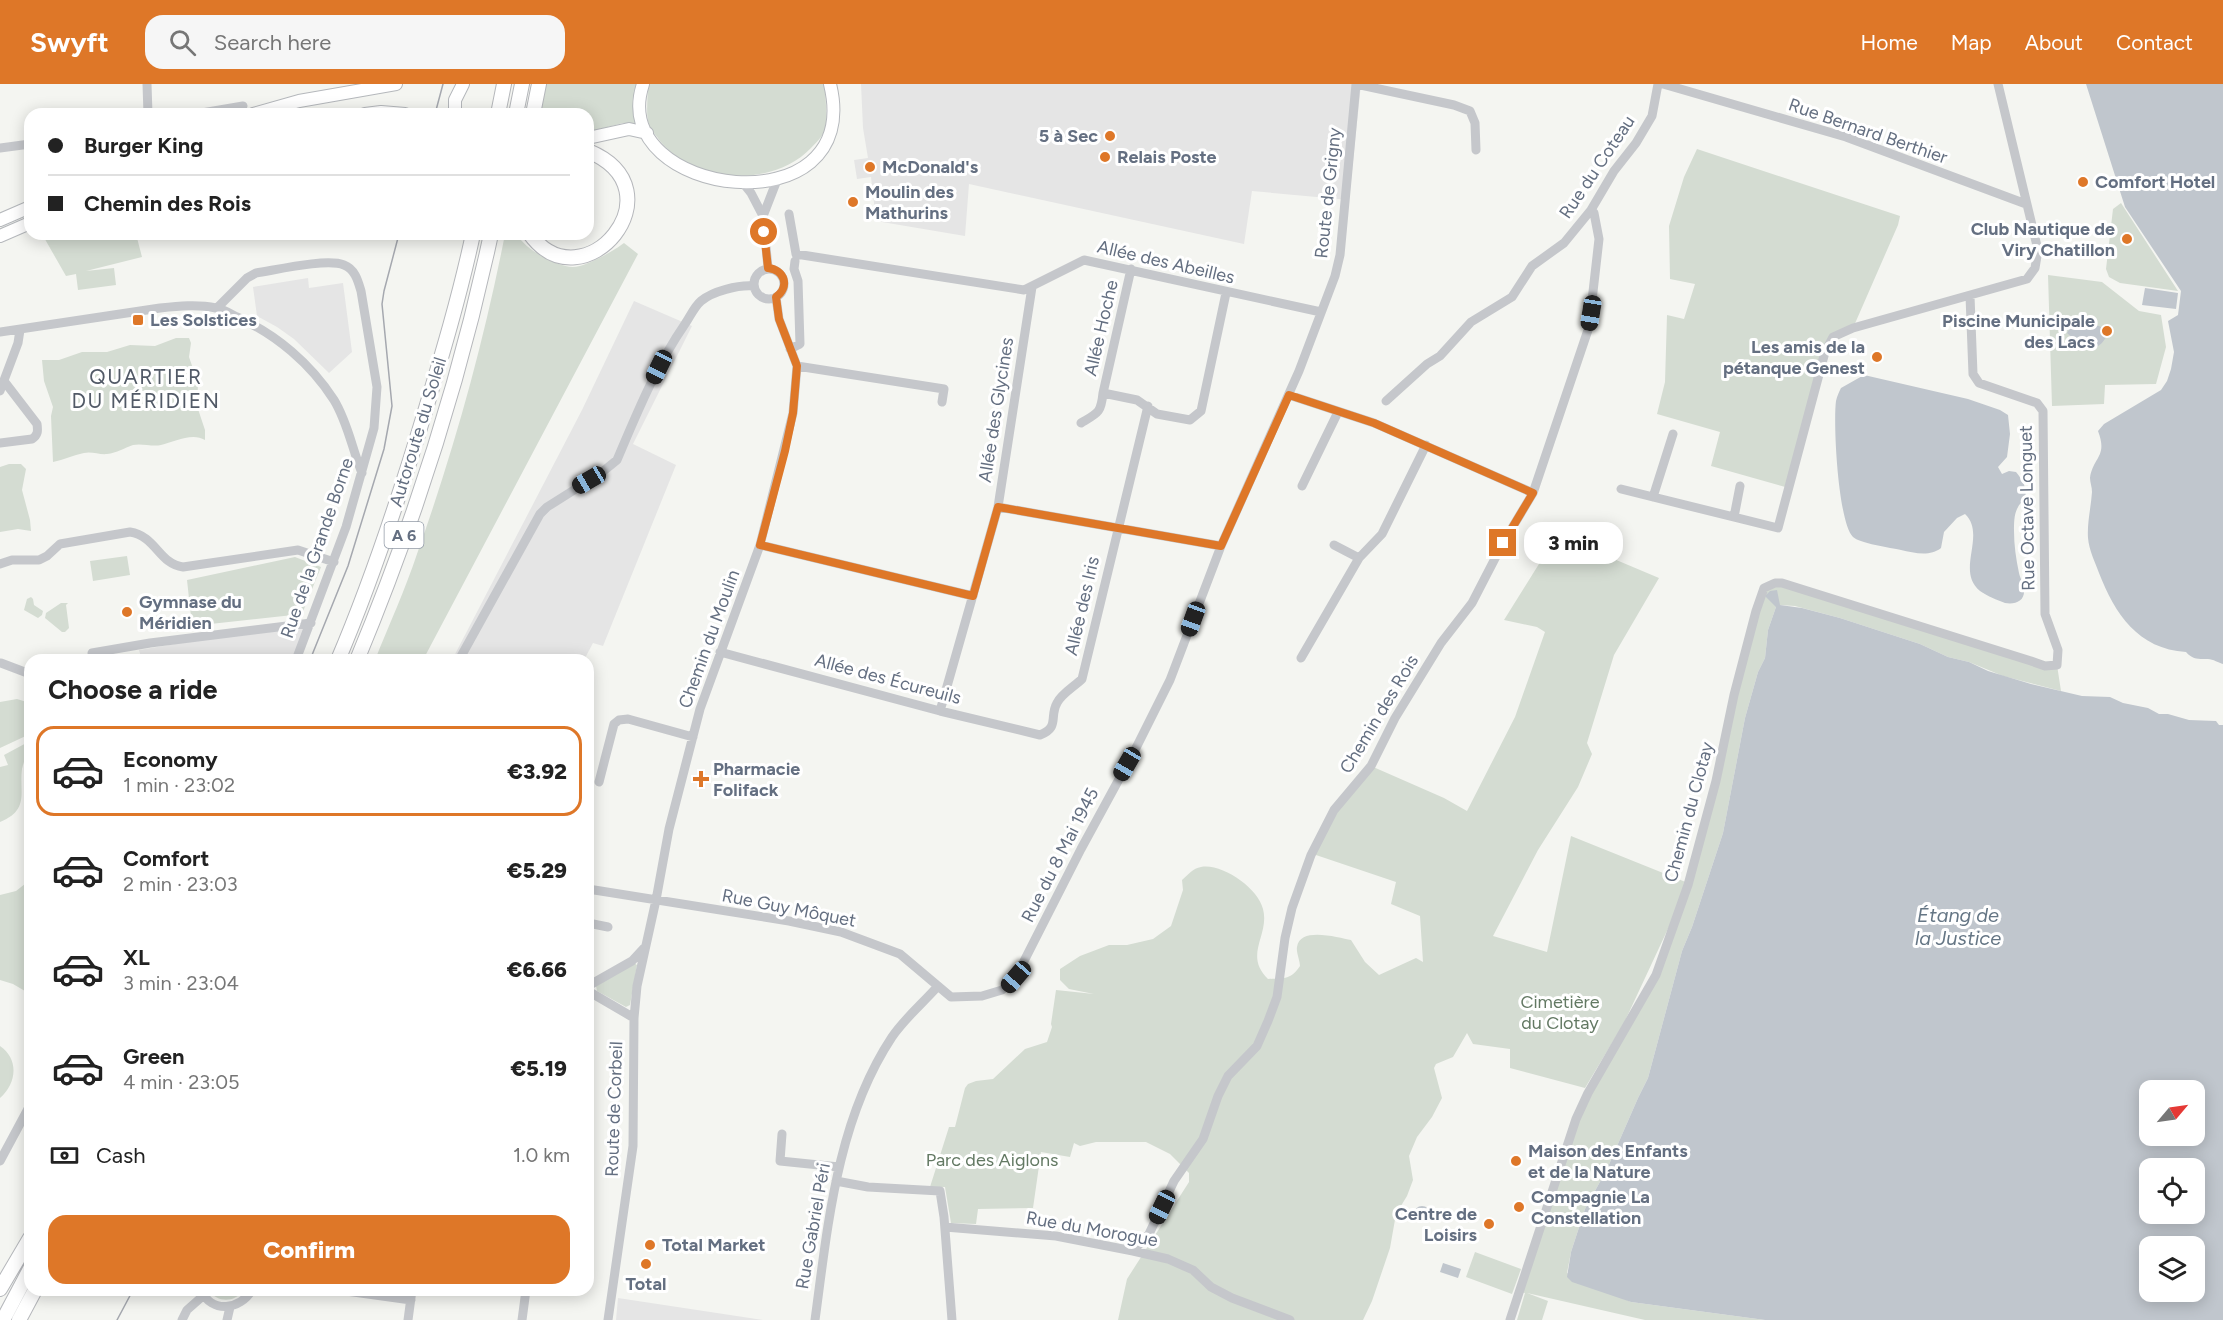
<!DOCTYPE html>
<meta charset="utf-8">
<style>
body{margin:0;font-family:Figtree,sans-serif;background:#f6f6f6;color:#222;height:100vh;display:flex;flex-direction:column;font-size:22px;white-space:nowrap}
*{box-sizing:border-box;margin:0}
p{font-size:20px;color:#767676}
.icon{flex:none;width:33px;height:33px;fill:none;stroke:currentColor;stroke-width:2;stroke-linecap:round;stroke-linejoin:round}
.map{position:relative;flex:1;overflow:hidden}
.drawer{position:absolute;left:24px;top:570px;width:570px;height:642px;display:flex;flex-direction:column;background:#fff;border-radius:18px;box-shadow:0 3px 15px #0003}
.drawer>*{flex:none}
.banner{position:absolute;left:24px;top:24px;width:570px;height:132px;border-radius:18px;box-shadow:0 3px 15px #0003;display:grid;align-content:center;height:132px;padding:0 24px;background:#fff}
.needle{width:39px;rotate:61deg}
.fabs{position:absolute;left:2139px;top:996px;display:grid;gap:12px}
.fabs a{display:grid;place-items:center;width:66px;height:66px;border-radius:12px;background:#fff;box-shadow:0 3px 15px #0003;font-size:30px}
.end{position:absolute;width:27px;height:27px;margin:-14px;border:8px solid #de7728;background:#fff;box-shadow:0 0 0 3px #fff}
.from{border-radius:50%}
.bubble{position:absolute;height:42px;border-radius:18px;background:#fff;box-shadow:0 3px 15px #0003;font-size:20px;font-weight:800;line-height:42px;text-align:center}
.car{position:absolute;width:18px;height:36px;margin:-18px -9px;border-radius:8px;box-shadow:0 0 4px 2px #0007;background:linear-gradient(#222 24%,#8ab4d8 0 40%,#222 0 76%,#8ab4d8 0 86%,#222 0)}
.banner b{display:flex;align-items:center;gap:21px;height:57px;font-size:22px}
.banner b+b{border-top:2px solid #e0e0e0}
.banner i{width:15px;height:15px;background:#222}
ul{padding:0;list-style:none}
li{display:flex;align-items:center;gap:18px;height:90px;margin:0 12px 9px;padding:0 12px;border:3px solid transparent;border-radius:18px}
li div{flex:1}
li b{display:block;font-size:22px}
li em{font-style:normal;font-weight:800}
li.active{border-color:#de7728}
li>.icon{width:54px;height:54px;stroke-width:1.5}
h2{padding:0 24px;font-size:27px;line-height:72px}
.pay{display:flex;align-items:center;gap:15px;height:66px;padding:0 24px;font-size:22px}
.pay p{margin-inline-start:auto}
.action{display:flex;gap:12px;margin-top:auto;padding:12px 24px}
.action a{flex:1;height:69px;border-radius:18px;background:#de7728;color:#fff;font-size:24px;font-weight:800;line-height:69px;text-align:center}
header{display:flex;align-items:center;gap:36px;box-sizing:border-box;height:84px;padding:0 30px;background:#de7728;color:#fff}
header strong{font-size:28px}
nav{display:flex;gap:33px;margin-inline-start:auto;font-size:21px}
.search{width:420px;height:54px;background:#f6f6f6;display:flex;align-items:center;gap:15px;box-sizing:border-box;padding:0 21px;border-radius:18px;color:#767676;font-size:22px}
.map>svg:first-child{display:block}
.built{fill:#e5e5e5}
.green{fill:#d4dcd2}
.water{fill:#c0c6cd;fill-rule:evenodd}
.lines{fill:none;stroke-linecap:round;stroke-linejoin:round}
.major-casing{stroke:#b5b8bc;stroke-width:14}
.highway-casing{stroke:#b5b7bb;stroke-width:16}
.minor{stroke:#c5c7cb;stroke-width:9}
.major{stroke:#fff;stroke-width:12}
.highway{stroke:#fff;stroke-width:14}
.tram{stroke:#a5a8af;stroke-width:1.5}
.route{stroke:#de7728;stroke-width:8}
.poi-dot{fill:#de7728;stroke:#fff;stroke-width:2}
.labels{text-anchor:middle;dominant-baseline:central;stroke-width:6;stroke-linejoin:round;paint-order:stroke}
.shield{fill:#fff;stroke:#929aa7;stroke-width:1.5}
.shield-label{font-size:16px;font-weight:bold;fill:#646f81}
.street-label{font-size:18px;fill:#646f81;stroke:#fff}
.poi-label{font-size:18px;font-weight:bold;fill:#646f81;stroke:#fff;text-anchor:start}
.park-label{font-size:18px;fill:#637963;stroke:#fff}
.water-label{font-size:20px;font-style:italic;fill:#657685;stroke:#fff}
.quarter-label{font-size:21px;letter-spacing:1.5px;fill:#525a67;stroke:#fff}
</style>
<header>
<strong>Swyft</strong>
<div class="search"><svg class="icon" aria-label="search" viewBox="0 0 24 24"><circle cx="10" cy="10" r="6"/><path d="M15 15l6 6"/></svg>Search here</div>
<nav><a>Home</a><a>Map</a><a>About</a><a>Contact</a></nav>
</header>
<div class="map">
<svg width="2223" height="1236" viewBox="0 0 2223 1236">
<rect width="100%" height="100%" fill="#f4f5f1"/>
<path class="built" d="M861,0h500l-12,116 -97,-9 -8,53 -275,-60 -4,52 -89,-15 -5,-44 -14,2 -3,-19 14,-2 -5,-30z
M308,194l1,10 34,-5 9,69 -23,21 -35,-34 -17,-12 -20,-11 -4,-29z
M634,217l58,25 -59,118 43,21 -73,181 -10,-3 -9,17h-132l130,-250z
M307,544l-13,32h-171l18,-3 -2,-7 66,-11z
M618,1214l145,22h-147z"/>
<path class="green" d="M544,0h92l-3,19 4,22 -14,-2 -35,9v-18h-50z
M648,0h177c0,11 3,36 0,46 -3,7 -9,13 -14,18 -39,41 -121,36 -154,-11 -4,-5 -8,-10 -9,-16 -2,-11 0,-26 0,-37z
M1697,65l203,67 -2,9 -45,103 -20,9 -44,151 -78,-22 9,-34 -63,-18 8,-32 2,-67 17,4 11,-35 -25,-5 -1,-53 15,-49z
M2121,119l57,88 -58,-8 -11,-6 -3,-8 7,-60z
M42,150h94l6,23 -56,14 28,-3 2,17 -38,5 -2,-16 -10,2z
M505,150h12c7,15 40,33 56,33 12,0 41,-16 51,-24l14,11 -215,406h-48c14,-35 30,-70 42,-106 37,-104 67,-212 88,-320z
M2048,191l54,7 37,29 22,4 5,32 -10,37 -51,1 -1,19 -52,2z
M176,254h13l2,5 -2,14 9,26 -1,23 8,24v10c-13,-8 -31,2 -44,5 -9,2 -19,-2 -28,0 -9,3 -16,8 -26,9 -7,1 -16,-3 -23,-1 -11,2 -20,7 -31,9l-2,-46 2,-9 -9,-26 -2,-21h17l23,-8h25l23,-7 25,1z
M9,380h12l5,5 -4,21 8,30 1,11 -13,-2 -18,3v-65z
M1557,451l102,43 -45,77 -27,88 5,11 -14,33 -40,63 -45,86 54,16 24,-116 117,47 73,-288 14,-12 256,78 26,4 4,26 -58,-15 -34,-14 -21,-5 -28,-13 -80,-26 -45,-12 -15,-1 -4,2 -8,23 -3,28 -7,14 -13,46 -22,115 -31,94 -10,24 -34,127 -10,20 -31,71 -22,40 -14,43 -4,21 64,29 134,18h-120l-118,-27 21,8 -6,19h-25l8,-27 -5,-1 56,-173 80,-144 24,-72 -56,120 -39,65 -75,-20v-19l-37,-5 -6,-11 -14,24 -17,7 -2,4 8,30 -10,19 -15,20 -8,19 4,24 -6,16 -11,18 -6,34 -18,53 -9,19h-245l9,-41 62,-97v-9l-19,-19 -24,-12h-50l-16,4 -6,-3 -4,14 -29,-5 -8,56 -55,1 -2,15 -25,-1 -6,-36h-15l19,-60h6l10,-39 3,-4 8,-3 17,-2 32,-30 22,-7 5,-15 -1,-3 5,-34 38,4 -25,-5 -9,-9v-11l20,-13 29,-11h18l26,-6 18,-13 12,-36 -1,-10c6,-5 11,-12 19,-13 21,-4 57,21 62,42 7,26 -20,46 5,70 16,-1 23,1 32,-13 0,-5 -4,-14 -3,-19 3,-21 42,-9 54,-7l14,22 14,13 37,-17 7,4 -3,-46 -29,-12 5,-22 -83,-28 21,-44 37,-44 73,32 23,13 48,-94 30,-85 -8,-5 -33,-7z
M127,472l3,19 -37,6 -3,-20z
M295,473l26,10 -19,47 -110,12 -5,-46z
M31,513l2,2 1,6 9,6 -1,4 -4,3 -14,-8 3,-11z
M61,519h7l-2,2 3,23 -4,4h-3l-17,-14 1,-5z
M17,615l13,4v31l-30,14v-46z
M30,657c0,9 -6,18 -8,28 -3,23 8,41 -22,53v-55l8,-2 -4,-10z
M30,796v114l-17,-10 -13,-4v-85l16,-4z
M634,879l3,2 -7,40 -4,2 -29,-16 -1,-5z
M0,962c20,14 16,38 0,52z
M1475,1168l46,17 -9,25 -46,-17z
M208,1206h36c-10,13 -26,13 -36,0z"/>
<path class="water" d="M2086,0h137v580c-4,-1 -10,-5 -15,-5 -9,0 -15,1 -22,-7 -48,-3 -71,-38 -87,-79 -4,-11 -10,-23 -11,-35 -1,-15 3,-31 4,-46 0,-5 -2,-10 -2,-14 3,-21 18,-21 8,-47l6,-7 57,-34 6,-9 4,-12 3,-17 -6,-31 10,-6 3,-24 -56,-84z
M2145,204l33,5 -2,16 -34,-4z
M2085,241l14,1 7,4 1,5c-2,4 -5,9 -9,11 -9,3 -25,-7 -31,-13l3,-5z
M1864,291l104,24 32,11 8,5 2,19 -3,23 -9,10 4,7 7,-3 7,1c5,6 12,16 9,25 -2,4 -6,7 -8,12 -3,6 -3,15 -3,22 0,14 2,28 5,42 1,5 5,11 5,17 1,11 -9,15 -19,13 -8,-3 -18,-7 -25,-12 -25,-20 7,-56 -15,-77l-8,4 -13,14 -3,16c-11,9 -27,5 -40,2 -10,-2 -42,-7 -48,-13 -15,-15 -20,-114 -17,-136 1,-5 3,-9 5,-13z
M1777,506l3,15 22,3 38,10 80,26 28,13 21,5 19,9 43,13 51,12 28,1 13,6 25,5 11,6h9l21,6 27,1 3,4h4v595h-458l-134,-18 -59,-20 -5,-5 4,-25 14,-43 22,-40 31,-71 10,-20 34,-127 10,-24 31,-94 22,-115 13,-46 7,-14 3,-28 8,-23 -11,-11 5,-5zM2150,1006h44v46h-44zM2150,1084h44v46h-44zM2150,1162h44v46h-44z
M1414 1130a8 8 0 1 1 16 0a8 8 0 1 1-16 0Z
M1443,1179l18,6 -3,9 -18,-6z"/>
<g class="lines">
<defs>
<path id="major" d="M643,0c-38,114 223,147 187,0
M253,30l46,-13 97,-17
M365,30l16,-2 24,2
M455,30v-14l8,-16
M588,54l41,-9 18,4
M0,136l30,-13
M0,152l30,-13"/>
<path id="highway" d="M498,30l6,-30
M516,30l6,-30
M533,30l6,-30
M530,150c53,73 153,-44 58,-83
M338,576c34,-80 61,-162 86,-245 18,-60 36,-120 49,-181
M357,576c57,-137 103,-281 134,-426
M0,1205l30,-51
M3,1236l27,-51
M19,1236l16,-30"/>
</defs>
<use href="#major" class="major-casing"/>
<use href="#highway" class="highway-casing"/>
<path class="minor" d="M147,0l1,30
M1356,0l98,21 16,6 5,12 1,27
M1663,0l183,53 180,67
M196,30l47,-8
M0,64l30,-4
M743,99l8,10 12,23 5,52
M789,130l7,40 228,36 60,-30 237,52
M763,132l14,-36
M754 200a15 15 0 1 1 30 0a15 15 0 1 1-30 0Z
M1131,185l-28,124 34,7 20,14 33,6 11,-9 25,-118
M217,224l30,-30 9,-5c20,-3 71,-15 88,-8 11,4 14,16 17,26l16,96 -3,41 -28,99 -50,133
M0,248l160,-24c18,-2 38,-4 56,0 7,1 15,6 21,9 39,17 74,47 97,83 14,23 18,49 28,73
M790,265l10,-5 -2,-63 -4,-12 1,-8
M797,282l147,23 -2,13
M0,307l18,-48 2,-13
M1289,311l85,28 159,70
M1386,317l41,-37 13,-8 31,-34 41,-25 20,-31 32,-23 27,-33 23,-39 22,-28 16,-27 6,-32
M1081,339c17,-10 20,-10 22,-30
M0,359l32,-4c6,-4 6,-8 5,-15l-33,-43
M1302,402l36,-74
M1621,405l157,39 47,-176 8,-15 20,-9 174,-49 8,-11 3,-18 -40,-166
M1653,413l20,-63
M998,423l223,39
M1734,433l6,-31
M760,461l213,51
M1334,461l25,13 23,-24 44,-89
M0,480l12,-4h27l8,-4 13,-12 70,-12c26,4 29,32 53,35l115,-17 36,12
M720,568l220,59 100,24c20,-8 9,-18 17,-32 4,-9 18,-17 25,-24l66,-273
M92,569l58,-10 161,-20
M1301,574l58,-100
M459,576l81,-146 7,-7 54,-34 16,-13c20,-47 39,-94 68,-136 5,-7 9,-17 16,-23 12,-10 37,-16 52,-15
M1,579l29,11
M940,627l58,-204 34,-220
M599,698l15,-58 5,-4 9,-1 65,18
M588,805l201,32 52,11 59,22 51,43 31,-1 20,-6 14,-13 5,-10 60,-118 55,-101 34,-68 51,-134 78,-175 36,-95 5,-21 16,-171
M588,839l20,4
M588,902l44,-25 12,-13
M588,907l46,27
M782,1050l-2,27 59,6
M0,1077l30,-56
M836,1097l32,6 72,4 4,26 8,103
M945,1143l111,9 77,15 35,8 25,11 18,17 21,11 58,22
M1133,1167l16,-17 25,-53 29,-42 15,-43 10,-20 29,-30 11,-25 9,-24 8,-59 7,-30 19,-53 23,-45 37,-44 24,-48 46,-75 31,-40 31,-60 30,-50 56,-166 10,-88 -5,-26 -3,-3
M201,1206c11,24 39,20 51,0
M339,1206l72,10
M182,1236l5,-10 17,-15
M227,1236l3,-13
M408,1236l4,-30
M522,1236l4,-30
M608,1236l25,-174 1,-128 3,-32 19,-86 13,-71 31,-120 60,-164 33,-132 4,-47 -18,-47 -3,-22
M815,1236c13,-96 22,-200 77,-283 13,-19 31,-34 46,-51
M1510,1236l66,-201 12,-26 68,-118 32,-90 28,-104 18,-86 22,-84 8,-23 11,-5h7l249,78 14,5 12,-1 1,-15 -13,-36 -2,-203 -6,-8 -58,-20 -6,-9 -3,-78"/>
<use href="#major" class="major"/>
<use href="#highway" class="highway"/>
<path class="tram" d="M435,30l8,-30
M310,576l38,-94 36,-117 8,-43 -10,-102 2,-13 15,-57
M117,1236l16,-30"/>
</g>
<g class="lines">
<path class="route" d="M764,148l4,36c17,2 22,19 8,29l3,22 18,47 -2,24 -2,23 -8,38 -25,94 213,51 25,-89 223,39 68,-151 85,28 159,70 -30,50"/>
</g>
<g class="poi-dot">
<circle cx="1110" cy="52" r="6"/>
<circle cx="1105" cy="73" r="6"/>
<circle cx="870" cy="83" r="6"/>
<circle cx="2083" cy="98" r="6"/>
<circle cx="853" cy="118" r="6"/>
<circle cx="2127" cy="155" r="6"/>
<rect x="132" y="230" width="12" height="12" rx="3"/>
<circle cx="2107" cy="247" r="6"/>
<circle cx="1877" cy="273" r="6"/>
<circle cx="127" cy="528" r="6"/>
<path d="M698 686h6v6h6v6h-6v6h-6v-6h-6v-6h6z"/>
<circle cx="1516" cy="1077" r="6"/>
<circle cx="1519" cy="1123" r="6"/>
<circle cx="1489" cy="1140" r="6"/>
<circle cx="650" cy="1161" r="6"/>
<circle cx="646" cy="1180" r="6"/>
</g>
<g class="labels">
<rect class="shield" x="384.5" y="438" width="39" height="26" rx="4.5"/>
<g class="shield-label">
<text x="404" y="451">A 6</text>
</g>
<g class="street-label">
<text transform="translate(1868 47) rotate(19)">Rue Bernard Berthier</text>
<text transform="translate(1597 83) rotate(-56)">Rue du Coteau</text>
<text transform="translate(1328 109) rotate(-84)">Route de Grigny</text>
<text transform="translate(1166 178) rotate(13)">Allée des Abeilles</text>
<text transform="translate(1101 244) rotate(-77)">Allée Hoche</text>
<text transform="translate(996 326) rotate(-81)">Allée des Glycines</text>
<text transform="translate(418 348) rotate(-73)">Autoroute du Soleil</text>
<text transform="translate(2027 424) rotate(-91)">Rue Octave Longuet</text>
<text transform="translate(317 464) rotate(-71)">Rue de la Grande Borne</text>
<text transform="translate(1082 522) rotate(-77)">Allée des Iris</text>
<text transform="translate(709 555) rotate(-70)">Chemin du Moulin</text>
<text transform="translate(888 595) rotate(15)">Allée des Écureuils</text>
<text transform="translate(1379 630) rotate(-59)">Chemin des Rois</text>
<text transform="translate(1689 728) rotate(-75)">Chemin du Clotay</text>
<text transform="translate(1060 771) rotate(-63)">Rue du 8 Mai 1945</text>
<text transform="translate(789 824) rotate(11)">Rue Guy Môquet</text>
<text transform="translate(614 1025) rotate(-88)">Route de Corbeil</text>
<text transform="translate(813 1142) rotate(-80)">Rue Gabriel Péri</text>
<text transform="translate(1092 1145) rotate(10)">Rue du Morogue</text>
</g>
<g class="poi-label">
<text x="1098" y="52" text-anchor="end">5 à Sec</text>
<text x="1117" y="73">Relais Poste</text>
<text x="882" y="83">McDonald's</text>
<text x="2095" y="98">Comfort Hotel</text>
<text x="865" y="108">Moulin des<tspan x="865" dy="21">Mathurins</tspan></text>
<text x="2115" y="145" text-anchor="end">Club Nautique de<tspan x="2115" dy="21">Viry Chatillon</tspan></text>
<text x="150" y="236">Les Solstices</text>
<text x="2095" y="237" text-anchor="end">Piscine Municipale<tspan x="2095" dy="21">des Lacs</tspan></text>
<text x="1865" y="263" text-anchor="end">Les amis de la<tspan x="1865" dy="21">pétanque Genest</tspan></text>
<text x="139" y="518">Gymnase du<tspan x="139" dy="21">Méridien</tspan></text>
<text x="713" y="685">Pharmacie<tspan x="713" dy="21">Folifack</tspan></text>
<text x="1528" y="1067">Maison des Enfants<tspan x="1528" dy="21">et de la Nature</tspan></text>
<text x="1531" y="1113">Compagnie La<tspan x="1531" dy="21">Constellation</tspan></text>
<text x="1477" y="1130" text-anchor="end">Centre de<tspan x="1477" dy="21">Loisirs</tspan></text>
<text x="662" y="1161">Total Market</text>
<text x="646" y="1200" text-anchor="middle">Total</text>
</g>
<g class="park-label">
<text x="1560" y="918">Cimetière<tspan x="1560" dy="21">du Clotay</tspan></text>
<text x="992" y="1076">Parc des Aiglons</text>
</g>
<g class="water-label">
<text x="1958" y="831">Étang de<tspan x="1958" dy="23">la Justice</tspan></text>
</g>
<g class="quarter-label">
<text x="146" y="292">QUARTIER<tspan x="146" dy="24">DU MÉRIDIEN</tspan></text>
</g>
</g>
</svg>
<div class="fabs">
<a><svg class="needle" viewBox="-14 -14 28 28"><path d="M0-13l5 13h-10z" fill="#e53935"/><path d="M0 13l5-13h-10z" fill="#767676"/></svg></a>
<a><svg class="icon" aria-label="locate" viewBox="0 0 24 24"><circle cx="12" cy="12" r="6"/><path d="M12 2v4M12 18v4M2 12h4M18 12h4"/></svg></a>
<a><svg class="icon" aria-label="layers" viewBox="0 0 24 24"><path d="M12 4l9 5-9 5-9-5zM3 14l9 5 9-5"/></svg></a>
</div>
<i class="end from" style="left:764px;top:148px"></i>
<i class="end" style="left:1503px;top:459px"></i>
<div class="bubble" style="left:1524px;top:438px;width:99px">3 min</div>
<i class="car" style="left:1591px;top:229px;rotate:189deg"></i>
<i class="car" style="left:659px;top:283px;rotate:206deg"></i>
<i class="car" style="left:589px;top:396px;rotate:240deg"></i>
<i class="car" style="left:1193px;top:535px;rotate:200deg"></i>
<i class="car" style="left:1127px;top:680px;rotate:210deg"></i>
<i class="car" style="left:1016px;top:893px;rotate:221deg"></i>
<i class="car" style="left:1162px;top:1123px;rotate:206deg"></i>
<div class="banner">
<b><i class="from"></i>Burger King</b>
<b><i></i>Chemin des Rois</b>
</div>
<section class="drawer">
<h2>Choose a ride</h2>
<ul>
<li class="active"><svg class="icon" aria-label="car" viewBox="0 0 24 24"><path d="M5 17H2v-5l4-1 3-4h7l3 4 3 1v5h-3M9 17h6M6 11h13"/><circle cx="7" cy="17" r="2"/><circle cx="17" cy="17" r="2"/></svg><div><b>Economy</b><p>1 min · 23:02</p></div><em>€3.92</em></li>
<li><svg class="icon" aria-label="car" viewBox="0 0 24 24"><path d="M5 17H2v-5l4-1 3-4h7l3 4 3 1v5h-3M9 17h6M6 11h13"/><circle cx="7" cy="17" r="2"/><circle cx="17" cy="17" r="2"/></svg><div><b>Comfort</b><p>2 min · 23:03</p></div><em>€5.29</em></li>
<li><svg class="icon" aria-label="car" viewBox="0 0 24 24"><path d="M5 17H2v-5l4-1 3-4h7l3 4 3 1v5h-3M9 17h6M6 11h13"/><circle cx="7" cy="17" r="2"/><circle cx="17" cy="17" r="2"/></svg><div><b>XL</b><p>3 min · 23:04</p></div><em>€6.66</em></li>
<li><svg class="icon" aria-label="car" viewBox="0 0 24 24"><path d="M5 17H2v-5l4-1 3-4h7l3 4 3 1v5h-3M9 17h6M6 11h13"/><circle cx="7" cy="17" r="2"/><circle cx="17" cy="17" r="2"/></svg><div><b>Green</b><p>4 min · 23:05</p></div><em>€5.19</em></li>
</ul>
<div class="pay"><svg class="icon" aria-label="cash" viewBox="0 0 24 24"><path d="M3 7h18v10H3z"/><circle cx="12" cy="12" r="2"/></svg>Cash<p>1.0 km</p></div>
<div class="action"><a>Confirm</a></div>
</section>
</div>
